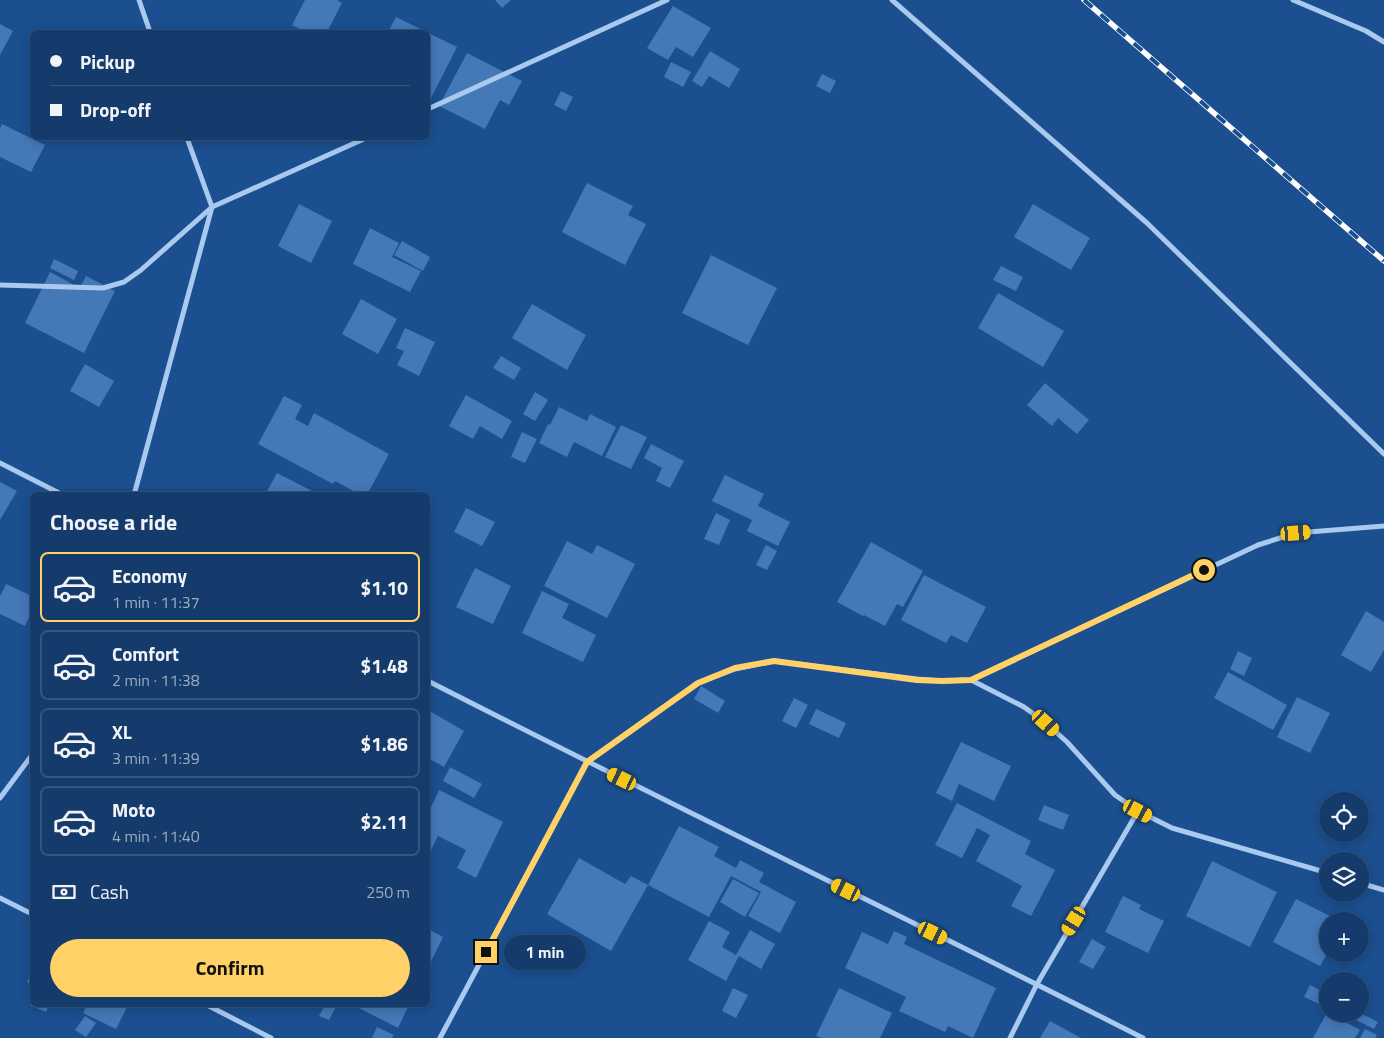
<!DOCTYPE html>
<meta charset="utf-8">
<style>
body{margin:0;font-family:"Titillium Web",sans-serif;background:#1d4271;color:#f1f3f6;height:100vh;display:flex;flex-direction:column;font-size:19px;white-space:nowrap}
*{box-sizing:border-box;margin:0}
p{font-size:16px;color:#9dadc1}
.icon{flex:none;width:28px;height:28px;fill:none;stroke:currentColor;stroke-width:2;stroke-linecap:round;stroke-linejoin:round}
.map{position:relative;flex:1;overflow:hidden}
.sheet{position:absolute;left:30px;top:492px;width:400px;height:515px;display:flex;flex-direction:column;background:#143b6b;border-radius:8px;box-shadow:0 2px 12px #0003,0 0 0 1px #33557e}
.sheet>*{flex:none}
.hud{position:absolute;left:30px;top:30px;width:400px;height:110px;border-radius:8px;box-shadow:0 2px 12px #0003,0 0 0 1px #33557e;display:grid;align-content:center;height:110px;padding:0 20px;background:#143b6b}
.tools{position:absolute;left:1319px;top:792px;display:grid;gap:10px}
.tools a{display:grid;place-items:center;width:50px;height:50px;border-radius:50%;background:#143b6b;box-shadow:0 2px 12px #0003,0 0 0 1px #33557e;font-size:25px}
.end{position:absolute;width:22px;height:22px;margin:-11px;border:6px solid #ffd166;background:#111;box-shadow:0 0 0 2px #111}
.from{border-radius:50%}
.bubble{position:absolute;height:35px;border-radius:18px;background:#143b6b;box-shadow:0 2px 12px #0003,0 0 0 1px #33557e;font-size:16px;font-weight:700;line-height:35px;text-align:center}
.car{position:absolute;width:15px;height:30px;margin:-15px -8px;border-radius:6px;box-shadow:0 0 4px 1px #0007;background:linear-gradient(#f5c518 24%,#345 0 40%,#f5c518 0 76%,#345 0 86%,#f5c518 0)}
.hud b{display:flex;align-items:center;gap:18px;height:48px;font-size:19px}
.hud b+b{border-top:1px solid #33557e}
.hud i{width:12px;height:12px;background:#f1f3f6}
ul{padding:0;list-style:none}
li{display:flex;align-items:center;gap:15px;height:70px;margin:0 10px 8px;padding:0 10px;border:2px solid #33557e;border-radius:8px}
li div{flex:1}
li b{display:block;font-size:19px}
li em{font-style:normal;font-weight:700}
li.active{border-color:#ffd166}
li>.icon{width:45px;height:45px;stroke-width:1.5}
h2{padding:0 20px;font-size:22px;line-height:60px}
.pay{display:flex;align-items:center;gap:12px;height:55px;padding:0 20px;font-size:19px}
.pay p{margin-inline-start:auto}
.button{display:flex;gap:10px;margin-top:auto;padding:10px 20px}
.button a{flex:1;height:58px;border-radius:30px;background:#ffd166;color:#111;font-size:20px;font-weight:700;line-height:58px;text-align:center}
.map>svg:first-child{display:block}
.building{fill:#4478b7}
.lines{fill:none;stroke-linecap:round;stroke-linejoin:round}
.street{stroke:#a9c9ee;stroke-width:5}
.rail-casing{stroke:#fff;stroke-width:5.5}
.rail{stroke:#1b4f8f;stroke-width:4;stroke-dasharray:11;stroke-linecap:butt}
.route{stroke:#ffd166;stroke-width:6}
</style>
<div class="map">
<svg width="1384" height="1038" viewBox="0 0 1384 1038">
<rect width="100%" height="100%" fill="#1b4f8f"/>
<path class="building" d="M305,0h32l5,3 -15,29h-21l-14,-7z
M495,0h16l-9,8z
M673,6l38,22 -18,29 -17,-10 -8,13 -21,-12z
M396,17l61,30 -28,55 -1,-1v-69h-40z
M0,24l13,7 -13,24z
M710,51l30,18 -11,19 -20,-12 -7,11 -10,-6z
M467,53l55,28 -13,24 -9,-5 -15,29 -46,-23z
M671,62l20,10 -8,15 -19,-10z
M822,74l14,7 -6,12 -14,-7z
M561,91l12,6 -7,14 -12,-6z
M2,124l43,21 -14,27 -31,-15v-29z
M587,183l46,23 -5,9 18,9 -21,41 -63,-33z
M299,204l33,17 -21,42 -33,-17z
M1033,204l57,34 -19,32 -57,-33z
M370,228l29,15 -7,14 29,14 -11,21 -57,-28z
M402,241l28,16 -7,14 -29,-16z
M711,255l66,33 -29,57 -66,-32z
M54,259l24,12 -4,9 -24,-12z
M1001,266l22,11 -7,14 -23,-11z
M50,272l30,16 6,-12 29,15 -31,62 -59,-30z
M998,293l66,38 -21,36 -65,-39z
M361,299l36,20 -19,35 -36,-20z
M532,304l54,31 -19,35 -55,-32z
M405,328l30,14 -16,34 -22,-11 7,-14 -8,-3z
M501,356l20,12 -7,12 -21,-12z
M85,364l29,17 -15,26 -29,-16z
M1045,383l44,37 -12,14 -19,-16 -6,8 -25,-21z
M535,392l13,8 -13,21 -12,-7z
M466,395l46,26 -10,18 -22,-13 -7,13 -24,-13z
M284,396l18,9 -7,14 13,7 6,-13 75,41 -22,41h-6l-26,-14 -2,3 -75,-40z
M559,407l28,14 3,-7 26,13 -14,29 -28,-14 -7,15 -28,-14 9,-19 2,1z
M621,425l26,12 -16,32 -26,-12z
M522,432l15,7 -12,24 -14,-6z
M651,444l33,17 -14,27 -14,-7 6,-13 -18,-10z
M277,473l35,18 -2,4h-45z
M725,475l39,19 -6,12 32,16 -12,24 -31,-15 5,-11 -40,-19z
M0,482l17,9 -17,29z
M466,508l29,14 -13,24 -28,-14z
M716,513l14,7 -11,25 -15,-6z
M567,541l25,13 5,-9 38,19 -28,54 -63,-32z
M871,542l52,29 -20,36 -6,-3 -12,22 -21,-11 -1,1 -26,-14z
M766,545l11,6 -10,19 -11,-5z
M475,568l36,18 -18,38 -37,-17z
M924,575l62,32 -19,36 -16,-8 -5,8 -45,-23z
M6,584l26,12v15l-7,15 -25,-12v-18z
M542,591l27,13 -7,14 34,17 -13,27 -61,-29z
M1366,611l18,11v28l-13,22 -30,-17z
M1238,651l14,7 -8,18 -14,-7z
M1228,672l59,33 -14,25 -59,-32z
M701,686l24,15 -7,12 -24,-14z
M1297,697l33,16 -20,40 -33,-16z
M794,698l14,7 -12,23 -14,-7z
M816,709l30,14 -7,15 -30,-14z
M428,710l36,21 -20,36 -16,-9z
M961,742l50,24 -17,35 -35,-17 -7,17 -16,-8z
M450,767l32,17 -8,14 -31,-17z
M439,790l64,32 -27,56 -19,-10 9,-18 -28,-14 -9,18 -1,-1v-39z
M957,803l74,38 -6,13 30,16 -24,46 -20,-10 11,-20 -46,-25 14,-26 -13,-7 -15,30 -27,-13z
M1044,805l25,10 -6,15 -25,-10z
M679,826l40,21 -5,9 22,12 4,-8 24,13 -5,9 37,20 -16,31 -32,-17 13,-24 -30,-16 -22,41 -61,-32z
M579,858l46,26 6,-8 17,9 -37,66 -64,-37z
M1212,861l65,31 -27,55 -64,-31z
M733,879l26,14 -14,24 -25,-15z
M1123,896l18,9 -2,4 25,12 -16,32 -43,-21z
M1296,899l44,22h-12v31l-8,14 -47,-24z
M709,921l21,11 -8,15 14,8 14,-25 25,14 -14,25 -22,-13 -13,25 -38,-21z
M428,929l15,8 -15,31z
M894,931l13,6 -3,7 92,44 -23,50 -25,-12 -3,6 -46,-21 7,-14 -61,-29 17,-36 26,12z
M1092,939l14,8 -13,22 -14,-7z
M32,972v14l-5,-4z
M1310,985l18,9v14l-24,-11z
M733,988l15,7 -12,23 -14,-7z
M839,988l53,25 -12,25h-59l-5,-2z
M29,1005h20l-3,7z
M87,1005h41l-12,24 -33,-16z
M325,1005h8l3,2 -7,13 -10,-4z
M353,1005h56l-11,23z
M1328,1011v3h2l30,16 -5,8h-42z
M1360,1013l18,9 -4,7 -18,-9z
M85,1016l11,7 -10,14 -11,-7z
M1050,1021l31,17h-41z
M377,1027l17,8 -2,3h-20z
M1365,1029l12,6 -2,3h-15z"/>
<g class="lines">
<path class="street" d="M139,0l11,32
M892,0l255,223 237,231
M1293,0l73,31 18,11
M428,109l239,-109
M0,285l103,3 21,-6 17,-12 71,-63 154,-69
M0,463l63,32
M134,495l78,-288 -25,-69
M971,680l53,27 22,16 21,19 48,53 23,16 34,17 156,45
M428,681c237,121 477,236 715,357
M0,798l32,-43
M1360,883l24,7
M0,898l32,16
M207,1005l64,33
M440,1038l147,-276 111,-79 37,-14 39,-8 143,18 25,2 29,-1 287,-135 38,-12 88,-7
M1010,1038l27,-54 101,-173"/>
<defs>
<path id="rail" d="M1084,0l300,261"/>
</defs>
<use href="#rail" class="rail-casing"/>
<use href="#rail" class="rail"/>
</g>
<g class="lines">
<path class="route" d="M486,952l101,-190 111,-79 37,-15 39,-7 143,19 25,1 29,-1 233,-110"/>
</g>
</svg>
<div class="tools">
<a><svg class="icon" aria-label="locate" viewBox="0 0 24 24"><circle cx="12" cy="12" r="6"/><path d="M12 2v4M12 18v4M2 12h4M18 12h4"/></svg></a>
<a><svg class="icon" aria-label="layers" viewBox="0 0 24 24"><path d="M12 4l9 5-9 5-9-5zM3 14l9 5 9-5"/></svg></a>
<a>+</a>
<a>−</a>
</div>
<i class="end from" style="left:1204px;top:570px"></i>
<i class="end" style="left:486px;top:952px"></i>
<div class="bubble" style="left:504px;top:935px;width:82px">1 min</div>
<i class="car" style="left:1296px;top:533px;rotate:86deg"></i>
<i class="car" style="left:1046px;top:723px;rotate:132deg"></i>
<i class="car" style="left:622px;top:779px;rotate:296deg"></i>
<i class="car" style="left:1138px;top:811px;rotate:117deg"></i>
<i class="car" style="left:846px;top:890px;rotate:296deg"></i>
<i class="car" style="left:1074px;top:921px;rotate:211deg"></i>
<i class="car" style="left:933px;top:933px;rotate:116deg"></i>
<div class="hud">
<b><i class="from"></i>Pickup</b>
<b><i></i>Drop-off</b>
</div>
<section class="sheet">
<h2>Choose a ride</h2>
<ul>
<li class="active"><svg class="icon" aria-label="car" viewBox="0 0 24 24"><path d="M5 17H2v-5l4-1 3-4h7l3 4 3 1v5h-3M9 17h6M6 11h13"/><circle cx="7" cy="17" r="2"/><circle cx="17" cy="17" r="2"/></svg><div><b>Economy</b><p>1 min · 11:37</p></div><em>$1.10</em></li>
<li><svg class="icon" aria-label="car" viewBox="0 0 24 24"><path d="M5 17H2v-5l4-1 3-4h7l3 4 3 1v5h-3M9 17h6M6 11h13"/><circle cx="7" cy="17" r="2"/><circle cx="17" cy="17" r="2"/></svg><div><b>Comfort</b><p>2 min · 11:38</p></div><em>$1.48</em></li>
<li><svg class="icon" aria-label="car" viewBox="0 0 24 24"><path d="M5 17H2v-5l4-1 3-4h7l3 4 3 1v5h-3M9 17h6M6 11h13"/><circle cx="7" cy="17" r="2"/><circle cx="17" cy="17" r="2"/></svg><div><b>XL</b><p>3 min · 11:39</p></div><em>$1.86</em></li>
<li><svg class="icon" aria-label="car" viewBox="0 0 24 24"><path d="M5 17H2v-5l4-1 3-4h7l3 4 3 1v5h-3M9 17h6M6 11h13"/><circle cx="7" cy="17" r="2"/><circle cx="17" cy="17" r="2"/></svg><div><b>Moto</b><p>4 min · 11:40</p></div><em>$2.11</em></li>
</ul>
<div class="pay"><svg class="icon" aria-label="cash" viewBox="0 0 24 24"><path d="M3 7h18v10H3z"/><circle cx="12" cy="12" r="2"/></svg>Cash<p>250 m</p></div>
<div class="button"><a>Confirm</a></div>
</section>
</div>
